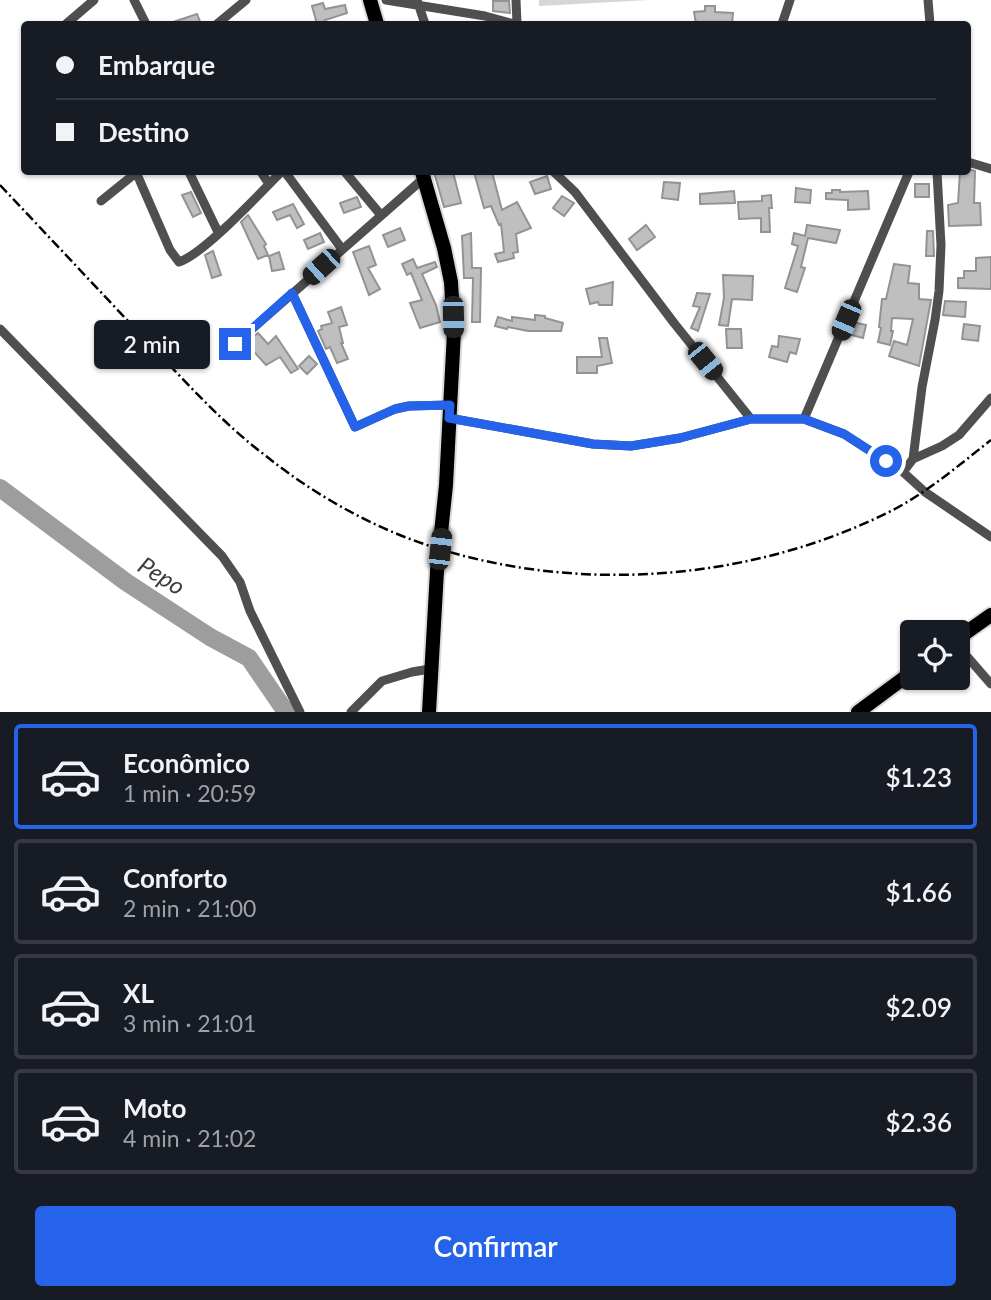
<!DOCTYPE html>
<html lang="pt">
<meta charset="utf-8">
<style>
body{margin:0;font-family:Lato,sans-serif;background:#242831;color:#f1f3f6;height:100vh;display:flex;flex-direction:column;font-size:26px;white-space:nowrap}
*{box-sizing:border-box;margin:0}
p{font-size:23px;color:#9ea1a6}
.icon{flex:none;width:38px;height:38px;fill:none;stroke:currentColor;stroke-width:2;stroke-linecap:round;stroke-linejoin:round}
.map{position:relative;height:712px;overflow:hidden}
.drawer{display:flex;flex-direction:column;background:#171b24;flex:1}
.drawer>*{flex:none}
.guide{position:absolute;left:21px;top:21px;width:950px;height:154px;border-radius:7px;box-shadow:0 2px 5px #0004;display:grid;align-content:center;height:154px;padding:0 35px;background:#171b24}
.buttons{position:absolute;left:900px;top:620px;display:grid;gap:14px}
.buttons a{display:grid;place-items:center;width:70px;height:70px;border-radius:7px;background:#171b24;box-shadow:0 2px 5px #0004;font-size:35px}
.end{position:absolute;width:32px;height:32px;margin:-16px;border:9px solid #2563eb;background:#fff;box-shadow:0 0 0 4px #fff}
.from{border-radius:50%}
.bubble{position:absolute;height:49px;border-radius:7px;background:#171b24;box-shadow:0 2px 5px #0004;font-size:23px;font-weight:600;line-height:49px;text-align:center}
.car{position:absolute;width:21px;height:42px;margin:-21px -10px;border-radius:9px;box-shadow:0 0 5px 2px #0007;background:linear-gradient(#222 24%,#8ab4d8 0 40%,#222 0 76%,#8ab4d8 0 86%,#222 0)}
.guide b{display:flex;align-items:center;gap:24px;height:66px;font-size:26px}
.guide b+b{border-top:2px solid #363941}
.guide i{width:18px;height:18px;background:#f1f3f6}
ul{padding:12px 0 0;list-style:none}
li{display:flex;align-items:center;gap:21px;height:105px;margin:0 14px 10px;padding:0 21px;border:4px solid #363941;border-radius:7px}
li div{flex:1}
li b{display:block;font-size:26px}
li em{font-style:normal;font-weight:600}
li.selected{border-color:#2563eb}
li>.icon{width:63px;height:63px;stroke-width:1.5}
.action{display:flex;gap:14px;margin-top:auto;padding:14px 35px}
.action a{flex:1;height:80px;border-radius:7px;background:#2563eb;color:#fff;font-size:28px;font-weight:600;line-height:80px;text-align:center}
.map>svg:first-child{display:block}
.green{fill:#d6d6d6}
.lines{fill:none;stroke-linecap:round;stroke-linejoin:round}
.river{stroke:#9d9d9d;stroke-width:18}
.building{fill:#bfbfbf;stroke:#939393;stroke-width:2}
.primary-casing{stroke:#dbdbdb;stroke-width:18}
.street{stroke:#4f4f4f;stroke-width:9}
.primary{stroke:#000;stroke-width:14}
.rail{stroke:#000;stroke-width:2.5;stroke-dasharray:10 3.5 2 3.5;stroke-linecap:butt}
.route{stroke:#2563eb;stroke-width:9}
.labels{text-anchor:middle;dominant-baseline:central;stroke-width:5;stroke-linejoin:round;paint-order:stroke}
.water-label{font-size:24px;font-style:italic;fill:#3e3e3e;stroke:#fff}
</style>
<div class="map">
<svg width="991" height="712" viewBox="0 0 991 712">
<rect width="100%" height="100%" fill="#fff"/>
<path class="green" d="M539,0h110l-110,6z"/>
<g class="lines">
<path class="river" d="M0,488l126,94 84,55 39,21 37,54"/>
</g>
<path class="building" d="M493,1h16l1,12 -17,-2z
M323,3l2,6 20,-4 2,8 -22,7 2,4h-10l-5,-18z
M705,6h10v6l18,1 -1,11h-36l-2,-12 11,-1z
M197,14l4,10h-31v-1z
M968,169l7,2 -1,32h6l1,22 -32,1 -1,-21 10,-2 2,-31h8z
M434,172h19l8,31 -17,4z
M474,172h18l10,38 15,-8 14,26 -15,6 2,18 -5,1 1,5 -16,4 -3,-8 9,-2 -3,-28 -2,1 -8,-19 -7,2z
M547,176l4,13 -16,5 -5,-12z
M664,182l16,1 -2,17 -16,-2z
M915,184h14v13h-14z
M796,188l15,2 -1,13 -15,-1z
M832,190h8v2l28,-1 1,18 -21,1v-10l-22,-1v-6h6z
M734,191l1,12 -35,1v-10z
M191,192l10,21 -8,4 -11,-22z
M771,195l1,13h-3l1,24h-9v-14l-22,1 -1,-17 24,-1v-5z
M562,196l12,7 -10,13 -11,-8z
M357,197l4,10 -17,6 -4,-10z
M293,204l11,20 -7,4 -7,-13 -13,5 -4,-8z
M248,215l18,29 -2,2 4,9 -10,4 -17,-37z
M646,225l9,12 -18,13 -8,-11z
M807,225l33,5 -4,13 -28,-5 -7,29 4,1 -8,24 -12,-4 13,-42 -6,-2 2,-11 11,3z
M400,228l5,12 -17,7 -5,-12z
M927,231h6l1,25h-8z
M320,233l4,9 -16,7 -4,-9z
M471,233l1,35h9l-1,54h-8l1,-44h-9l-2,-42z
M369,246l7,19 -8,3 12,21 -11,6 -16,-43z
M213,251l8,24 -9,3 -7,-23z
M279,252l5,17 -12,2 -3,-15z
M991,257v32l-33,-1v-10h6v-7h12v-13z
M413,259l4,9 18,-6 2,5 -15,7 14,31 4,17 -20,6 -10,-25 12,-3 -11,-27 -4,2 -5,-11z
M894,264l16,2 -2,17 11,1v15l12,1 -12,66 -30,-10 5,-15 13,4 6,-26 -21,-1 -1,13h2l-3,14 -12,-3 3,-14 -2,-1 3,-28h4z
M723,275l30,1 -1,24 -20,-1 -4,27 -9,-1 5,-27z
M613,282l-1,23h-13l-1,-3 -8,2 -4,-15z
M697,293l13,1 -12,37 -7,-3 9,-21 -7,-1z
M945,301l21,1 -1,15 -22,-2z
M341,307l6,18 -8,2 4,16h-2l7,16 -11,4 -7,-16 -4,2 -8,-18 4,-2 -1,-3 11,-3 -4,-11z
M535,315l10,1v2l18,5 -2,8h-33l-20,-4 -1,2 -12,-3 3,-9 14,4v-4l23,3z
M853,322l13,3 -3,13 -15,-4z
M964,324l16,2 -2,15 -16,-2z
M726,329h15l1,19h-15z
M258,333l10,11 8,-8 22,33 -7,4 -11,-16 -14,8 -20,-22z
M779,336l21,3 -4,15 -6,-2 -3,10 -18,-5 3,-11 6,1z
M599,338h8l5,25 -15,3v7h-20v-16h25z
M309,356l8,8 -10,10 -8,-8z"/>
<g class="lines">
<defs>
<path id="primary" d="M370,0l7,24
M422,172l22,76 7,34 3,50 -8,153 -9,86 -8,141
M957,639l34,-24
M858,712l54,-40"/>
</defs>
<use href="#primary" class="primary-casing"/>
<path class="street" d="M134,0l12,24
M386,0l99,16 29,8
M417,0l8,24
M516,0l1,24
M928,0l2,24
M66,24l28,-24
M217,24l29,-24
M782,24l8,-24
M968,162l23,7
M136,172l34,78 9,12c25,-8 81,-69 102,-90
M189,172l29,60
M261,172l8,12
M285,172l57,77
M345,172l35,42
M554,172l21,20 99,131 77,96
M101,201l36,-29
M292,293l63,134 40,-18 14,-3 41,-1
M0,329l222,227 18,26 10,29 50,101
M235,344l189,-166
M449,418l144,26 38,2 49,-8 71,-19h53l40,15 59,38 22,20 66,45
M804,419l105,-247
M913,459l29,-13 17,-11 32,-37
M903,472l10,-13 9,-72 13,-67 4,-29 2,-46 -4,-73
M957,645l34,39
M351,712l31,-31 30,-9 18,-3"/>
<use href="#primary" class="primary"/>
<path class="rail" d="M0,185c48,51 96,102 144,153 39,41 77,84 122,118 46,37 102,69 158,88 150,51 326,38 467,-33 37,-19 68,-46 100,-71"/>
</g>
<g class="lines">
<path class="route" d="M235,344l57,-51 63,134 40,-18 14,-3 41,-1 -1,13 144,26 38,2 49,-8 71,-19h53l40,15 42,27"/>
</g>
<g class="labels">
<g class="water-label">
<text transform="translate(162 575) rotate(32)">Pepo</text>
</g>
</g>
</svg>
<div class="buttons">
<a><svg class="icon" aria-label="locate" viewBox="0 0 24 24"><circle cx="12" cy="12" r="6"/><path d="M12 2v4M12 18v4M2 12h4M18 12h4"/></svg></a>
</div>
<i class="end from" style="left:886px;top:461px"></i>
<i class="end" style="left:235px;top:344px"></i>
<div class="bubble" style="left:94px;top:320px;width:116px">2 min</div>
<i class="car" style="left:321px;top:267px;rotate:228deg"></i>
<i class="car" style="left:453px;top:317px;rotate:179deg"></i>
<i class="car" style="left:846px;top:320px;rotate:203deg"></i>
<i class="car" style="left:705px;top:361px;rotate:141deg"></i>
<i class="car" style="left:440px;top:549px;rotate:6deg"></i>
<div class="guide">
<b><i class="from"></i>Embarque</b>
<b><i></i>Destino</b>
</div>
</div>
<section class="drawer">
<ul>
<li class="selected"><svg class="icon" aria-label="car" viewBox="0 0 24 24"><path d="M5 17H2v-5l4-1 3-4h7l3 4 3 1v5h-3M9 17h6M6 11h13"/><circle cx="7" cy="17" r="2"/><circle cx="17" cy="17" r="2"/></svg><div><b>Econômico</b><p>1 min · 20:59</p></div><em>$1.23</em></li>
<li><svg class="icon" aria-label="car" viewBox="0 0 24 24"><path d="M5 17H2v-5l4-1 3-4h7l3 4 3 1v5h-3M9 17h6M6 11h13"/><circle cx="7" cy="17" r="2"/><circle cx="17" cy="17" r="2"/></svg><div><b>Conforto</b><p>2 min · 21:00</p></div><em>$1.66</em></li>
<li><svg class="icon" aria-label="car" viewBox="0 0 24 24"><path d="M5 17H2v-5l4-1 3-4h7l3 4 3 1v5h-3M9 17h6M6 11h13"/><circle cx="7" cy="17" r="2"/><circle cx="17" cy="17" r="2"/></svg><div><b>XL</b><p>3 min · 21:01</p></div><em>$2.09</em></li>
<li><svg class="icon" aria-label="car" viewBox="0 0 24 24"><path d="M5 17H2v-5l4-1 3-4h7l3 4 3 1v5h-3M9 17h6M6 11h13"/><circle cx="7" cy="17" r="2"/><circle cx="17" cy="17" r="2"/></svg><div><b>Moto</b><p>4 min · 21:02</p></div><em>$2.36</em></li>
</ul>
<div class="action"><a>Confirmar</a></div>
</section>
